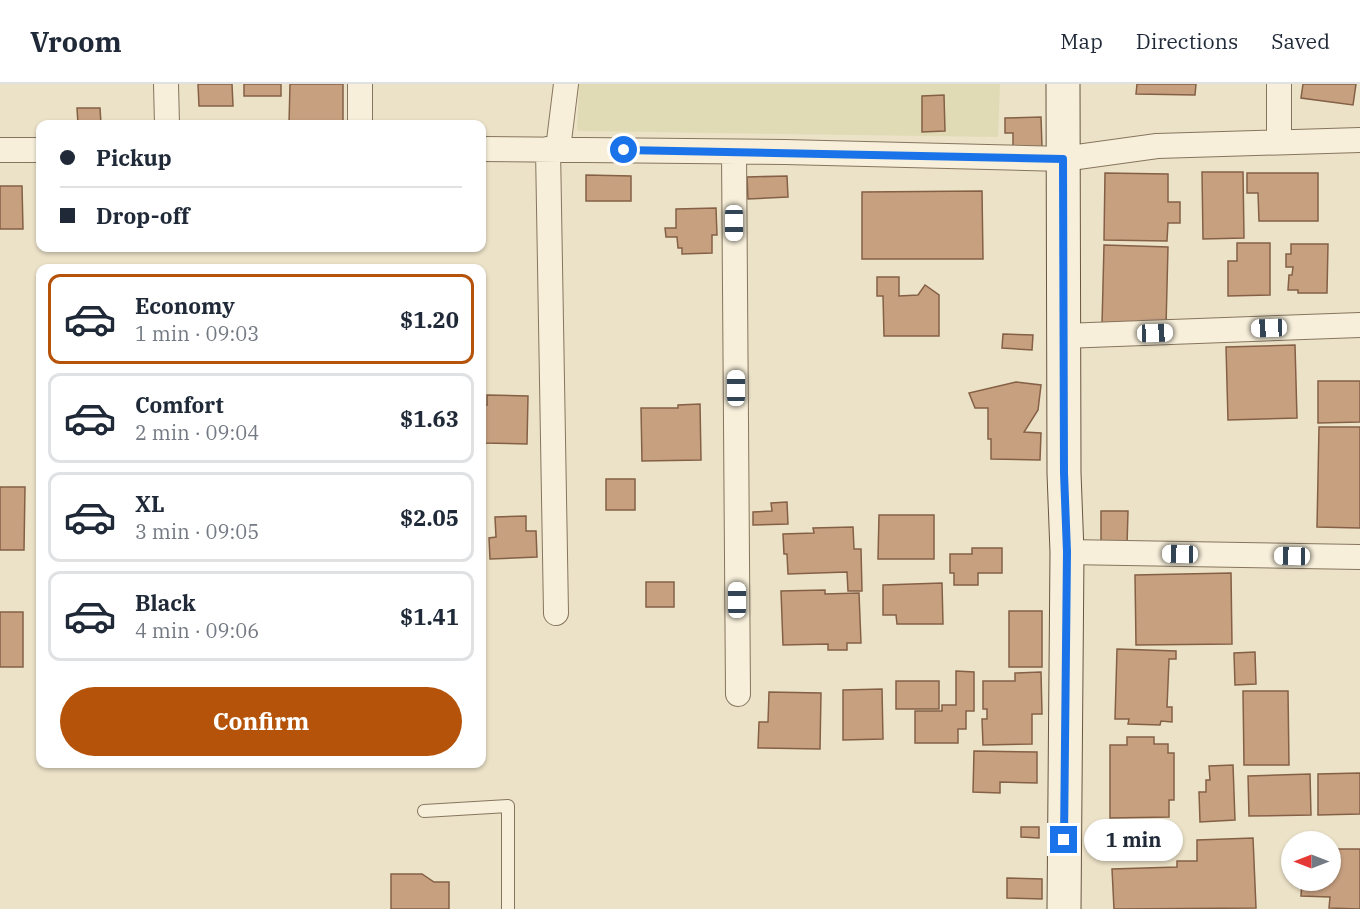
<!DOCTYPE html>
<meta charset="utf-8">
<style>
body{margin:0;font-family:"IBM Plex Serif",serif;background:#f6f6f7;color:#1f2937;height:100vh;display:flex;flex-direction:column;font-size:22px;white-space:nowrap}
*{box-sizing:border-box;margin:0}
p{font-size:20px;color:#747a83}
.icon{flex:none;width:33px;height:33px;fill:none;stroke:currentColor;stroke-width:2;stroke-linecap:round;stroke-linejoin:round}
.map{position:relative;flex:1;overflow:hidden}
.panel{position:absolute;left:36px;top:180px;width:450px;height:504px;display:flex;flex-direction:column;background:#fff;border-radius:12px;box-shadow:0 2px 4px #0004}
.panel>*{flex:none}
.hud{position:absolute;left:36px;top:36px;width:450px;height:132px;border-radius:12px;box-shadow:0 2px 4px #0004;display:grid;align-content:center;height:132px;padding:0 24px;background:#fff}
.needle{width:39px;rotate:270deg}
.buttons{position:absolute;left:1281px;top:747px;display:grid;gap:12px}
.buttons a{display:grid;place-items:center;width:60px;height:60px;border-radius:50%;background:#fff;box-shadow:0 2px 4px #0004;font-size:30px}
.end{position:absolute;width:27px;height:27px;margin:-14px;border:8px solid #1a73e8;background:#fff;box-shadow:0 0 0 3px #fff}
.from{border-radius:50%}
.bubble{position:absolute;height:42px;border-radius:21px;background:#fff;box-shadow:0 2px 4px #0004;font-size:20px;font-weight:800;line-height:42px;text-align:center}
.car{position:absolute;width:18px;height:36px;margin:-18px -9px;border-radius:8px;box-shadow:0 0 4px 2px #0007;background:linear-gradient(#fff 24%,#345 0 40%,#fff 0 76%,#345 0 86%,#fff 0)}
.hud b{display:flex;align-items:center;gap:21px;height:57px;font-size:22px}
.hud b+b{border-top:2px solid #e0e1e3}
.hud i{width:15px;height:15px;background:#1f2937}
ul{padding:10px 0 0;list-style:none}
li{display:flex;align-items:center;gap:18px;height:90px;margin:0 12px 9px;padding:0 12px;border:3px solid #e0e1e3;border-radius:12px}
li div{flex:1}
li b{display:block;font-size:22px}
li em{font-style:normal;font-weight:800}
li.on{border-color:#b45309}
li>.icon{width:54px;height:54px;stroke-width:1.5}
.primary-button{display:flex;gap:12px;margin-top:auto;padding:12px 24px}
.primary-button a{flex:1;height:69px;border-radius:36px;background:#b45309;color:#fff;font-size:24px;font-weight:800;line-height:69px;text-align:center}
header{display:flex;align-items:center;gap:36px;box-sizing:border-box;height:84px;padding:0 30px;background:#fff;border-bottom:2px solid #e0e1e3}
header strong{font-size:28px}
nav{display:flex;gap:33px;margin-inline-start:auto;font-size:21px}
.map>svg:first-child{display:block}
.farmland{fill:#e1dbb5}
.building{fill:#c7a080;stroke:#846045;stroke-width:1.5}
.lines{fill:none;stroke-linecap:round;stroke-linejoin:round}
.lane-casing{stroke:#86755e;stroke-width:14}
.street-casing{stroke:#86755e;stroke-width:26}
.secondary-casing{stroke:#685641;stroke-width:35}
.lane{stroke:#f7efda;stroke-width:12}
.street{stroke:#f7efda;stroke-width:24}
.secondary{stroke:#f7efda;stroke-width:33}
.route{stroke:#1a73e8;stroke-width:8}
</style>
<header>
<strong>Vroom</strong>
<nav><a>Map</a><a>Directions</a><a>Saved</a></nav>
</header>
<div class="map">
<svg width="1360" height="825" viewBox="0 0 1360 825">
<rect width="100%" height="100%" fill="#ece2c8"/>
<path class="farmland" d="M579,0h421l-2,53 -421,-6z"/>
<path class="building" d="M198,0h34l1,22h-34z
M244,0h37v12h-37z
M290,0h53v40h-54z
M1137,0h59l-1,11 -59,-1z
M1303,0h53l-3,21 -52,-7z
M944,11l1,36 -23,1v-36z
M77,24h23l1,16h-23z
M1041,33l1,30h-29v-14h-8v-15z
M1202,88h41l1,66 -41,1z
M1105,89l63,1v28h12v21h-12l-1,18 -63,-1z
M1247,89h71v48h-59l-1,-28h-11z
M586,91l45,1v25h-45z
M787,92l1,21 -40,2 -1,-22z
M0,102h22l1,43h-23z
M982,107l1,68h-121v-67z
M716,124l1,27h-5v18l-30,1v-6h-4l-1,-11h-11l-1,-9h11v-19z
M1237,159h33v52l-42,1v-35h9z
M1291,160h37l-1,49h-29v-3h-10l1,-15h3l1,-8h-7v-13h5z
M1104,161l64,2 -2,79 -64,-1z
M877,193h22v19l19,-1 7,-10 14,10v41h-55l-1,-40h-6z
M1003,250l30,1 -1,15 -30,-2z
M1295,261l2,73 -69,2 -2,-73z
M1318,297h42v41l-42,1z
M1016,298l25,3 -3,25 -14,22 17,1 -1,27 -49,-1v-20h-3v-31h-13l-6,-15z
M487,311l41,1 -1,48 -45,-1v-38h5z
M700,320l1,56 -59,1 -1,-53h37v-3z
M1319,343h41v101l-43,-1z
M606,395h29v31h-29z
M0,403h25l-1,63h-24z
M787,418l1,22 -35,1v-13l19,-1 -1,-8z
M1101,427h27l-1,35h-26z
M879,431h55v44h-56z
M526,432v15h10l1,26 -47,2 -1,-21 7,-1 -1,-20z
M853,443l1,22h7l1,42h-14l-1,-19 -59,2 -1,-20h-3l-1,-20 31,-1 -1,-5z
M972,464h30v25h-24v12h-24v-12h-4v-19h22z
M1231,489l1,71 -96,1 -1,-70z
M646,498h28v25h-28z
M942,499l1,41h-46l-1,-9h-13v-30z
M825,506v4l34,-1 2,50h-14v7h-19v-6l-45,1 -2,-54z
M1009,527h33v56h-33z
M0,528h23v55h-23z
M1117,565l59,2v8h-7l-2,48h5v15l-11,-1 -1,4 -32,-1 1,-5h-14z
M1255,568l1,32 -21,1 -1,-32z
M956,587l18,1v39h-8v18h-8v14h-43v-32h27v-6h14z
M1041,588l1,42h-10v30l-49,1 -1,-26h5v-10h-4v-28h32v-8z
M896,597h43v28h-43z
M882,605l1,50 -40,1v-50z
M1243,607h45l1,74h-45z
M769,608l52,1 -1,56 -62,-1 1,-26h9z
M1127,653h27v7h14v9h6v47h-5v17l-59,1v-73h17z
M974,667l63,1v31l-37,-1v11l-27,-1z
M1233,681l2,55 -35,2 -1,-30h7v-12h4l-1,-14z
M1360,689v41l-42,1v-41z
M1310,690l1,41 -62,1 -1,-40z
M1021,743h18v11l-18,-1z
M1253,754l3,70 -142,1 -2,-40 65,-2v-6h20v-21z
M1330,765h30v60l-31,-1 1,-11 -29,-1 1,-16h28z
M391,790h31l12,8h15v27h-58z
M1007,794l35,1v20l-35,-1z"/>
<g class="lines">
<defs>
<path id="lane" d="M424,727l84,-5v103"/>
<path id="street" d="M166,0l1,40
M360,40v-40
M1279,57v-57
M482,65l303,3 278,7 94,-13 203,-6
M548,65l8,464
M558,65l8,-65
M0,66h40
M734,68l4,542
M1063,252l297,-11
M1067,468l293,5"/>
<path id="secondary" d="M1063,0l1,389 3,79 -3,357"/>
</defs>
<use href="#lane" class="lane-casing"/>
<use href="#street" class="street-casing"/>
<use href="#secondary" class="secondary-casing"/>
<use href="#lane" class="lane"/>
<use href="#street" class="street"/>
<use href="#secondary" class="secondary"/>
</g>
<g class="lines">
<path class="route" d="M624,66l439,9 1,314 3,79 -3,288"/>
</g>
</svg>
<div class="buttons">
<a><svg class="needle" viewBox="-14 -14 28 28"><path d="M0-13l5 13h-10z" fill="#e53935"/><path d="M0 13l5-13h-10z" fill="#747a83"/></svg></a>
</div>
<i class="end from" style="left:624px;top:66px"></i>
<i class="end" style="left:1064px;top:756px"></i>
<div class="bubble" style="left:1084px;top:735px;width:99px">1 min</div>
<i class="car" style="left:734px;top:139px;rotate:180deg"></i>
<i class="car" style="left:1269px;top:244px;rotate:268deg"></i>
<i class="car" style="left:1155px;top:249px;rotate:88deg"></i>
<i class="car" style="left:736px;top:304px;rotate:0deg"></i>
<i class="car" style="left:1180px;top:470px;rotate:271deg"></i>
<i class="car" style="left:1292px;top:472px;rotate:271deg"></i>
<i class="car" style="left:737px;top:516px;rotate:0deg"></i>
<div class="hud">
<b><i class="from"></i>Pickup</b>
<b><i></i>Drop-off</b>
</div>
<section class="panel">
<ul>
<li class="on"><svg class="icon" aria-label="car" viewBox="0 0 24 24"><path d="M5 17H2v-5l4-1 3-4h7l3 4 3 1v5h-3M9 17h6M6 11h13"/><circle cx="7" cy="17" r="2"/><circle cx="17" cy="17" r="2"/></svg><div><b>Economy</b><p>1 min · 09:03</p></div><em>$1.20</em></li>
<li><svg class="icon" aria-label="car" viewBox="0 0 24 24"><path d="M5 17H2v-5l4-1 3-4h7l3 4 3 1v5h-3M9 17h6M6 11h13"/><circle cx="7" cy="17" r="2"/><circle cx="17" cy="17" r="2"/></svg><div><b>Comfort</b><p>2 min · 09:04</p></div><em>$1.63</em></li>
<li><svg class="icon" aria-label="car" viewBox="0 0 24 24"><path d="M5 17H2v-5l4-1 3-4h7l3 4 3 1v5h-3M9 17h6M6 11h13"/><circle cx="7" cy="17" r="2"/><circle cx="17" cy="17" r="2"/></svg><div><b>XL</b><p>3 min · 09:05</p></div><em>$2.05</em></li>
<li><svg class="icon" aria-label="car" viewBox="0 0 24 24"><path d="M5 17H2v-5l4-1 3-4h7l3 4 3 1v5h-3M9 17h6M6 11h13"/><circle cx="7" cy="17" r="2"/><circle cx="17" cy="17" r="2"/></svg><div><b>Black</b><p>4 min · 09:06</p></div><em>$1.41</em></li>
</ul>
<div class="primary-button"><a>Confirm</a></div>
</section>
</div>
